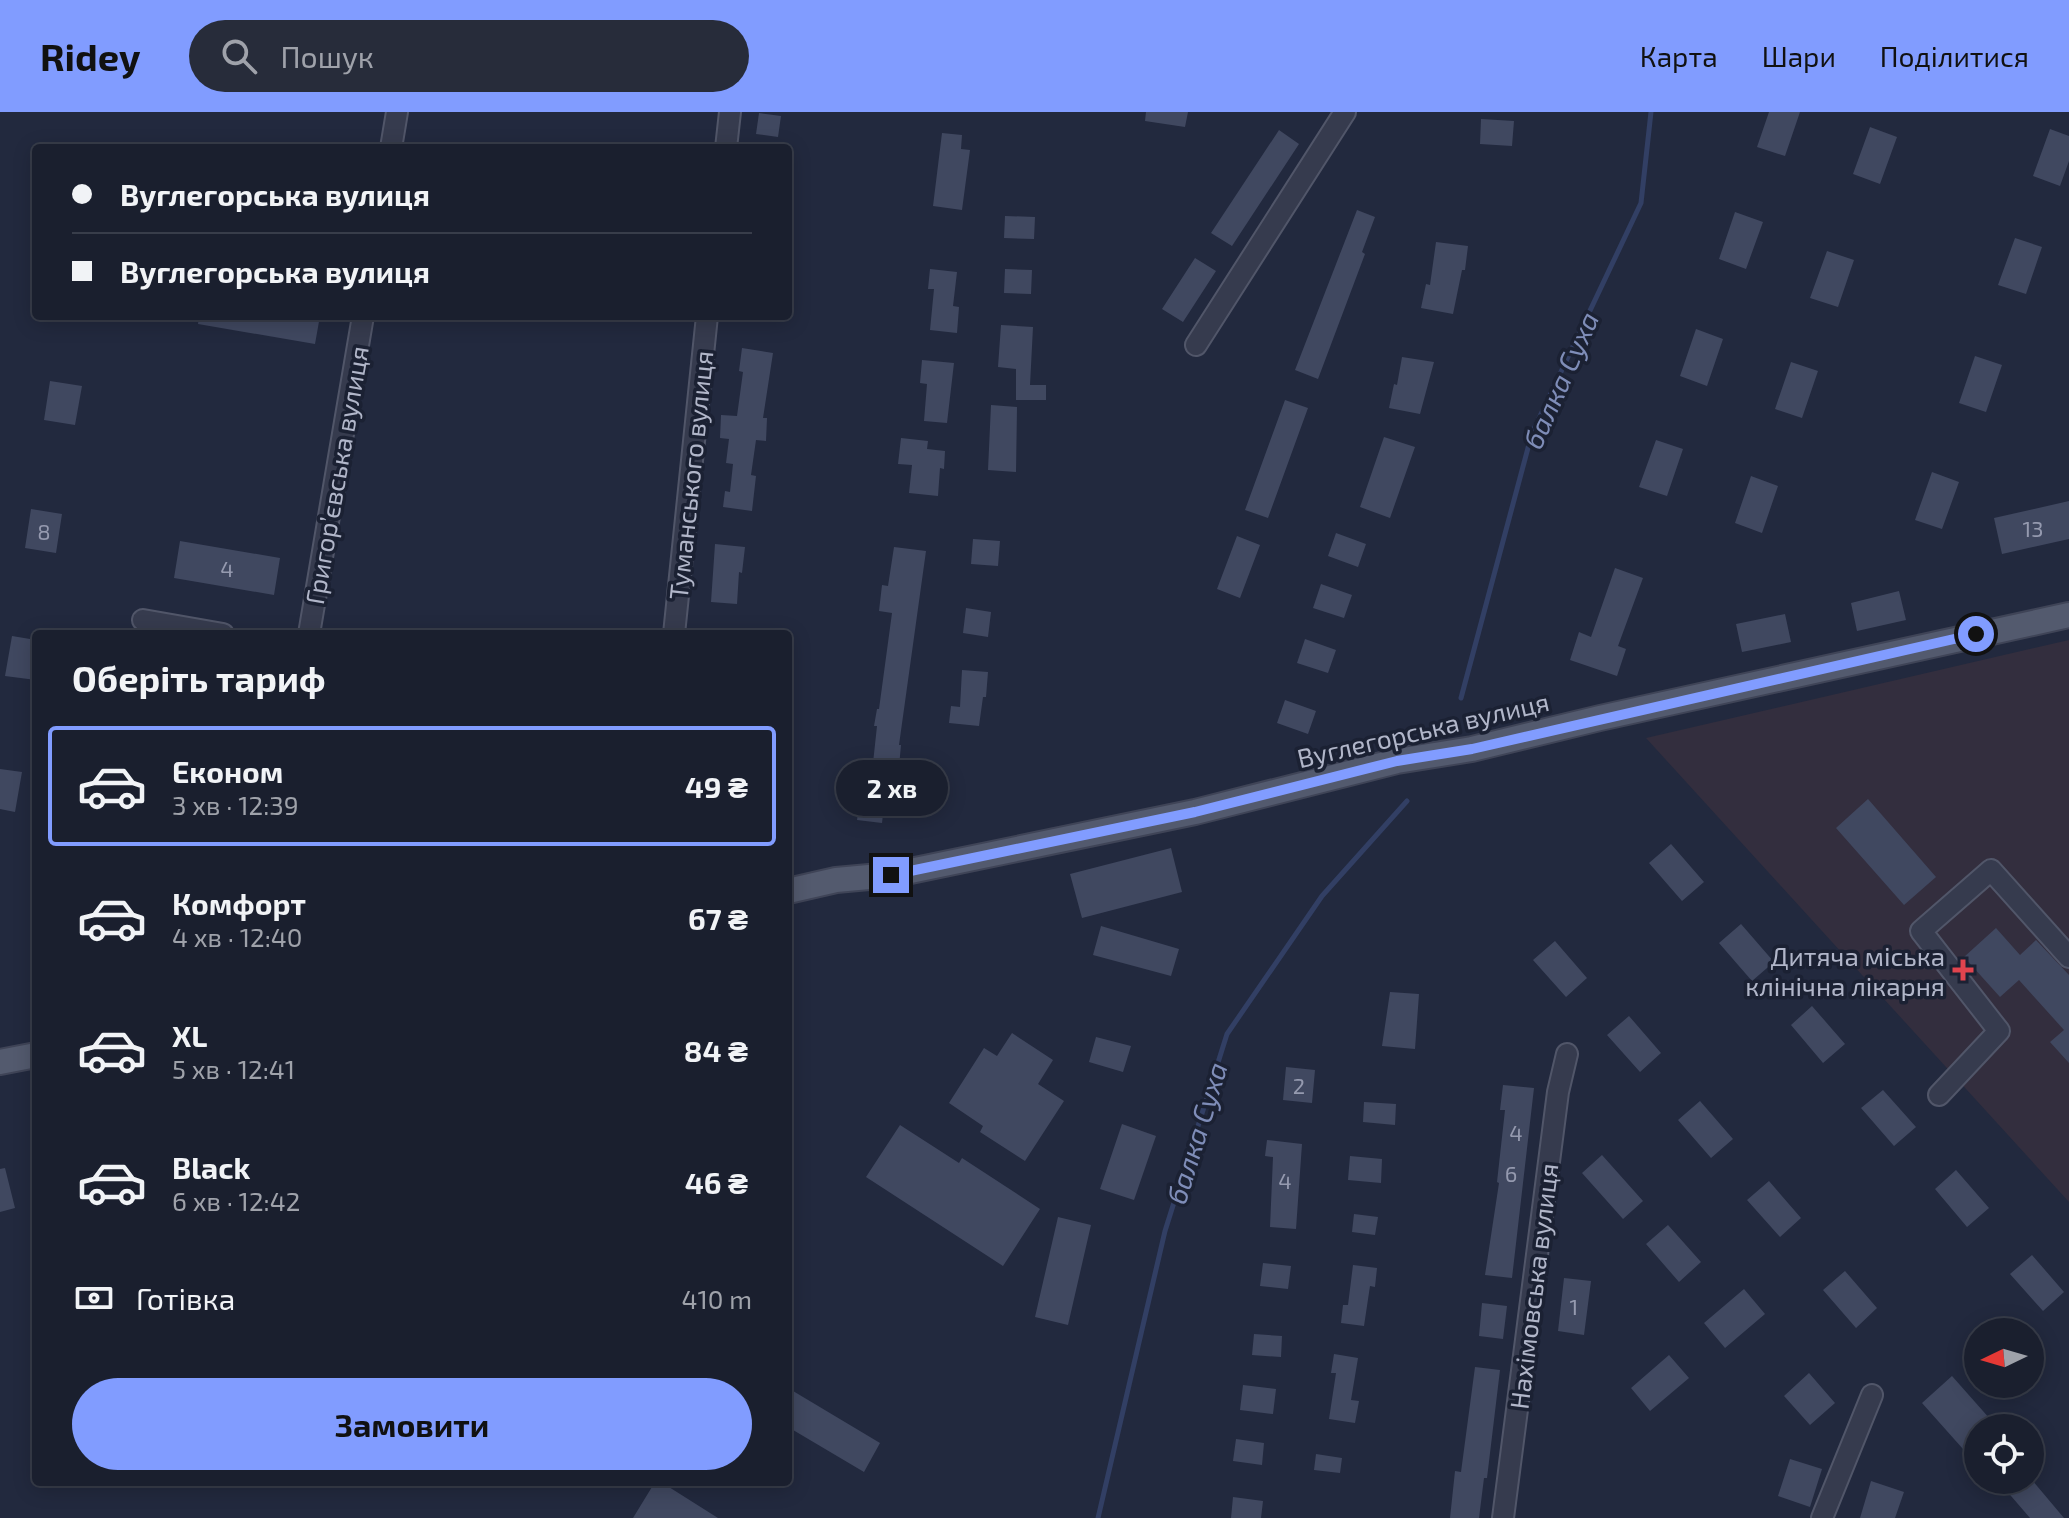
<!DOCTYPE html>
<html lang="uk">
<meta charset="utf-8">
<style>
body{margin:0;font-family:"Exo 2",sans-serif;background:#272c3a;color:#f1f3f6;height:100vh;display:flex;flex-direction:column;font-size:30px;white-space:nowrap}
*{box-sizing:border-box;margin:0}
p{font-size:26px;color:#9fa2aa}
.icon{flex:none;width:44px;height:44px;fill:none;stroke:currentColor;stroke-width:2;stroke-linecap:round;stroke-linejoin:round}
.map{position:relative;flex:1;overflow:hidden}
.panel{position:absolute;left:32px;top:518px;width:760px;height:856px;display:flex;flex-direction:column;background:#1a1f2e;border-radius:8px;box-shadow:0 4px 20px #0003,0 0 0 2px #383d4a}
.panel>*{flex:none}
.hud{position:absolute;left:32px;top:32px;width:760px;height:176px;border-radius:8px;box-shadow:0 4px 20px #0003,0 0 0 2px #383d4a;display:grid;align-content:center;height:176px;padding:0 40px;background:#1a1f2e}
.needle{width:52px;rotate:265deg}
.buttons{position:absolute;left:1964px;top:1206px;display:grid;gap:16px}
.buttons a{display:grid;place-items:center;width:80px;height:80px;border-radius:50%;background:#1a1f2e;box-shadow:0 4px 20px #0003,0 0 0 2px #383d4a;font-size:40px}
.end{position:absolute;width:36px;height:36px;margin:-18px;border:10px solid #819cff;background:#111;box-shadow:0 0 0 4px #111}
.from{border-radius:50%}
.bubble{position:absolute;height:56px;border-radius:28px;background:#1a1f2e;box-shadow:0 4px 20px #0003,0 0 0 2px #383d4a;font-size:26px;font-weight:700;line-height:56px;text-align:center}
.hud b{display:flex;align-items:center;gap:28px;height:76px;font-size:30px}
.hud b+b{border-top:2px solid #383d4a}
.hud i{width:20px;height:20px;background:#f1f3f6}
ul{padding:0;list-style:none}
li{display:flex;align-items:center;gap:24px;height:120px;margin:0 16px 12px;padding:0 24px;border:4px solid transparent;border-radius:8px}
li div{flex:1}
li b{display:block;font-size:30px}
li em{font-style:normal;font-weight:700}
li.current{border-color:#819cff}
li>.icon{width:72px;height:72px;stroke-width:1.5}
h2{padding:0 40px;font-size:36px;line-height:96px}
.pay{display:flex;align-items:center;gap:20px;height:88px;padding:0 40px;font-size:30px}
.pay p{margin-inline-start:auto}
.button{display:flex;gap:16px;margin-top:auto;padding:16px 40px}
.button a{flex:1;height:92px;border-radius:48px;background:#819cff;color:#111;font-size:32px;font-weight:700;line-height:92px;text-align:center}
header{display:flex;align-items:center;gap:48px;box-sizing:border-box;height:112px;padding:0 40px;background:#819cff;color:#111}
header strong{font-size:38px}
nav{display:flex;gap:44px;margin-inline-start:auto;font-size:28px}
.search{width:560px;height:72px;background:#272c3a;display:flex;align-items:center;gap:20px;box-sizing:border-box;padding:0 28px;border-radius:44px;color:#9fa2aa;font-size:30px}
.map>svg:first-child{display:block}
.medical{fill:#332e3e}
.lines{fill:none;stroke-linecap:round;stroke-linejoin:round}
.stream{stroke:#323f64;stroke-width:5}
.building{fill:#404860}
.minor-casing{stroke:#515669;stroke-width:24}
.major-casing{stroke:#3f4457;stroke-width:28}
.minor{stroke:#363b4e;stroke-width:20}
.major{stroke:#535a6e;stroke-width:24}
.route{stroke:#819cff;stroke-width:10}
.health-dot{fill:#e0444e;stroke:#1b2133;stroke-width:3}
.labels{text-anchor:middle;dominant-baseline:central;stroke-width:7;stroke-linejoin:round;paint-order:stroke}
.number-label{font-size:22px;fill:#959aaf}
.street-label{font-size:26px;fill:#b1b6c9;stroke:#1b2133}
.poi-label{font-size:26px;fill:#b1b6c9;stroke:#1b2133;text-anchor:end}
.water-label{font-size:28px;font-style:italic;fill:#7f8db8;stroke:#1b2133}
</style>
<header>
<strong>Ridey</strong>
<div class="search"><svg class="icon" aria-label="search" viewBox="0 0 24 24"><circle cx="10" cy="10" r="6"/><path d="M15 15l6 6"/></svg>Пошук</div>
<nav><a>Карта</a><a>Шари</a><a>Поділитися</a></nav>
</header>
<div class="map">
<svg width="2069" height="1406" viewBox="0 0 2069 1406">
<rect width="100%" height="100%" fill="#22293e"/>
<path class="medical" d="M2069,528v562l-423,-464z"/>
<g class="lines">
<path class="stream" d="M1461,586l71,-265 109,-230 10,-91
M1098,1406l67,-287 62,-197 95,-138 85,-95"/>
</g>
<path class="building" d="M1146,0h42l-3,15 -40,-6z
M1769,0h31l-15,44 -28,-9z
M759,1l22,3 -3,21 -22,-3z
M1481,7l33,2 -2,25 -32,-2z
M1870,15l27,10 -17,47 -27,-10z
M2050,17l19,7v25l-9,25 -27,-10z
M1279,18l20,14 -67,102 -21,-13z
M942,21l20,2 -1,14 9,1 -8,60 -29,-4z
M1357,98l18,7 -13,35 3,2 -47,125 -23,-9z
M1735,100l28,10 -17,47 -27,-10z
M1005,104l30,1 -1,22 -30,-1z
M2015,126l27,9 -16,47 -28,-9z
M1436,130l32,4 -3,24h-3l-9,44 -32,-6 5,-24 4,1z
M1827,139l27,9 -16,47 -28,-9z
M1195,146l21,13 -33,51 -21,-13z
M930,157l27,3 -4,34 6,1 -2,26 -27,-3 4,-41h-6z
M1005,157l27,1 -1,24 -27,-1z
M199,204h121l-5,28 -117,-20z
M1001,213l32,2 -3,58h16v15h-30v-31l-18,-2z
M1696,217l27,10 -16,47 -27,-10z
M742,236l31,5 -10,65h4l-1,23 -10,-1 -5,35 5,1 -4,35 -29,-4 2,-16 5,1 3,-28 -7,-1 3,-24 -9,-1 1,-23 16,1 6,-44 -4,-1z
M1975,244l27,9 -16,47 -27,-9z
M1402,245l32,5 -14,52 -31,-6 5,-24 3,1z
M922,248l32,3 -7,60 -23,-2 3,-37 -7,-1z
M1791,250l27,9 -16,47 -27,-9z
M50,269l32,5 -7,39 -31,-5z
M1285,288l23,8 -40,110 -23,-8z
M991,293l26,2 -1,65 -28,-2z
M1384,325l31,10 -25,71 -30,-11z
M901,326l27,3 -1,8 18,2 -1,18 -4,-1 -2,28 -29,-3 3,-28 -14,-1z
M1656,328l27,9 -16,47 -28,-9z
M1932,360l27,10 -17,47 -27,-9z
M1751,364l27,10 -16,47 -27,-10z
M2069,389v38l-67,15 -8,-36z
M31,397l31,5 -6,39 -31,-5z
M1336,421l30,11 -8,23 -30,-11z
M1237,424l23,9 -20,53 -23,-9z
M973,427l27,2 -2,25 -27,-2z
M180,429l100,17 -6,37 -100,-17z
M715,432l30,3 -3,26 -3,-1 -2,32 -26,-2z
M894,435l32,4 -27,194h2l-2,22h4l-2,16 -14,-2 -5,42 -25,-3 9,-57h7l4,-37h-3l3,-17h2l13,-96 -13,-2 3,-26 6,1z
M1615,456l28,10 -25,68 8,3 -9,27 -47,-16 9,-28 12,5z
M1321,472l31,11 -8,23 -31,-10z
M1899,479l7,29 -49,11 -6,-28z
M966,496l25,4 -3,25 -25,-4z
M1785,502l6,28 -49,10 -6,-28z
M12,524l24,4v40l-31,-4z
M1305,527l31,11 -8,23 -31,-10z
M962,558l26,2 -2,25h-3l-4,29 -30,-3 2,-17 9,1z
M1285,588l31,11 -8,23 -31,-11z
M0,657l22,3 -7,40 -15,-3z
M1868,687l68,78 -32,28 -68,-77z
M1671,732l33,38 -22,19 -33,-38z
M1171,736l11,44 -100,26 -12,-44z
M1741,812l33,38 -22,19 -33,-38z
M1101,814l78,23 -8,27 -78,-21z
M1996,816l24,27 16,-15 33,35v88l-19,-21 14,-12 -45,-50 -19,17 -36,-40z
M1555,829l32,37 -21,19 -33,-37z
M1390,880l29,2 -4,55 -33,-3z
M1812,894l33,38 -22,19 -32,-38z
M1629,904l32,37 -21,19 -33,-37z
M1012,921l41,27 -15,24 26,17 -39,60 -45,-29 3,-6 -34,-23 35,-55 13,8z
M1096,925l35,9 -8,26 -34,-10z
M1286,955l29,3 -3,33 -29,-3z
M1503,973l31,3 -22,190 -27,-3 14,-92 -2,-1 8,-72h-5z
M1883,978l33,37 -22,19 -33,-38z
M1700,989l33,38 -22,19 -33,-38z
M1364,990l32,2 -1,21 -32,-3z
M1122,1012l34,12 -22,64 -34,-11z
M900,1013l59,38 3,-5 78,51 -37,57 -137,-89z
M1267,1028l35,4 -6,85 -26,-2 3,-70 -8,-1z
M1602,1043l41,46 -20,18 -41,-46z
M1350,1044l32,3 -1,24 -33,-3z
M5,1056l10,40 -15,4v-43z
M1956,1058l33,38 -22,19 -32,-38z
M1769,1069l32,37 -21,19 -33,-37z
M1354,1102l24,3 -3,18 -23,-3z
M1058,1105l33,8 -23,100 -33,-8z
M1668,1113l33,37 -22,20 -33,-38z
M2032,1143l32,37 -21,19 -33,-37z
M1263,1151l28,3 -3,23 -28,-3z
M1353,1153l24,3 -2,19 -5,-1 -6,40 -23,-3 2,-18h5z
M1845,1159l32,37 -21,20 -33,-38z
M1564,1166l27,3 -7,54 -26,-4z
M1744,1177l21,25 -40,34 -21,-25z
M1482,1191l25,3 -4,33 -24,-3z
M1254,1222l28,2 -1,21 -29,-2z
M1334,1242l24,4 -7,42 8,1 -4,22 -26,-4 7,-46h-5z
M1669,1243l20,23 -39,33 -19,-23z
M1475,1255l25,3 -13,108h-3l-5,40h-29l5,-47 6,1z
M1809,1261l26,30 -25,22 -26,-29z
M1952,1264l46,52h-20v23l-7,7 -49,-55z
M1243,1273l33,4 -3,25 -33,-4z
M788,1276l92,55 -16,29 -76,-45z
M1236,1327l28,4 -2,22 -29,-4z
M1316,1342l26,4 -2,15 -26,-3z
M1790,1347l32,10 -12,38 -32,-11z
M2015,1368h17l32,38h-34l-25,-29z
M1871,1369l33,11 -9,26h-35z
M655,1370h6l57,36h-85z
M1233,1385l30,4 -2,17h-30z"/>
<g class="lines">
<defs>
<path id="minor" d="M391,36l6,-36
M726,36l4,-36
M1196,233l149,-233
M143,508l80,14
M309,522l54,-318
M674,522l33,-318
M1939,983l60,-64 -78,-100 70,-61 78,87
M1503,1406l55,-426 9,-38
M1822,1406l50,-123"/>
<path id="major" d="M788,779l48,-11 55,-5 304,-63 202,-51 75,-12 128,-31 469,-103
M0,950l36,-7"/>
</defs>
<use href="#minor" class="minor-casing"/>
<use href="#major" class="major-casing"/>
<use href="#minor" class="minor"/>
<use href="#major" class="major"/>
</g>
<g class="lines">
<path class="route" d="M891,763l304,-63 202,-51 75,-12 504,-115"/>
</g>
<path class="health-dot" d="M1959 846h8v8h8v8h-8v8h-8v-8h-8v-8h8z"/>
<g class="labels">
<g class="number-label">
<text x="2033" y="416">13</text>
<text x="44" y="419">8</text>
<text x="227" y="456">4</text>
<text x="1299" y="973">2</text>
<text x="1516" y="1020">4</text>
<text x="1511" y="1061">6</text>
<text x="1285" y="1068">4</text>
<text x="1574" y="1194">1</text>
</g>
<g class="street-label">
<text transform="translate(336 363) rotate(-80)">Григор’євська вулиця</text>
<text transform="translate(690 363) rotate(-84)">Туманського вулиця</text>
<text transform="translate(1423 617) rotate(-13)">Вуглегорська вулиця</text>
<text transform="translate(1533 1174) rotate(-83)">Нахімовська вулиця</text>
</g>
<g class="poi-label">
<text x="1945" y="843">Дитяча міська<tspan x="1945" dy="30">клінічна лікарня</tspan></text>
</g>
<g class="water-label">
<text transform="translate(1560 268) rotate(-66)">балка Суха</text>
<text transform="translate(1196 1021) rotate(-73)">балка Суха</text>
</g>
</g>
</svg>
<div class="buttons">
<a><svg class="needle" viewBox="-14 -14 28 28"><path d="M0-13l5 13h-10z" fill="#e53935"/><path d="M0 13l5-13h-10z" fill="#9fa2aa"/></svg></a>
<a><svg class="icon" aria-label="locate" viewBox="0 0 24 24"><circle cx="12" cy="12" r="6"/><path d="M12 2v4M12 18v4M2 12h4M18 12h4"/></svg></a>
</div>
<i class="end from" style="left:1976px;top:522px"></i>
<i class="end" style="left:891px;top:763px"></i>
<div class="bubble" style="left:836px;top:648px;width:112px">2 хв</div>
<div class="hud">
<b><i class="from"></i>Вуглегорська вулиця</b>
<b><i></i>Вуглегорська вулиця</b>
</div>
<section class="panel">
<h2>Оберіть тариф</h2>
<ul>
<li class="current"><svg class="icon" aria-label="car" viewBox="0 0 24 24"><path d="M5 17H2v-5l4-1 3-4h7l3 4 3 1v5h-3M9 17h6M6 11h13"/><circle cx="7" cy="17" r="2"/><circle cx="17" cy="17" r="2"/></svg><div><b>Економ</b><p>3 хв · 12:39</p></div><em>49 ₴</em></li>
<li><svg class="icon" aria-label="car" viewBox="0 0 24 24"><path d="M5 17H2v-5l4-1 3-4h7l3 4 3 1v5h-3M9 17h6M6 11h13"/><circle cx="7" cy="17" r="2"/><circle cx="17" cy="17" r="2"/></svg><div><b>Комфорт</b><p>4 хв · 12:40</p></div><em>67 ₴</em></li>
<li><svg class="icon" aria-label="car" viewBox="0 0 24 24"><path d="M5 17H2v-5l4-1 3-4h7l3 4 3 1v5h-3M9 17h6M6 11h13"/><circle cx="7" cy="17" r="2"/><circle cx="17" cy="17" r="2"/></svg><div><b>XL</b><p>5 хв · 12:41</p></div><em>84 ₴</em></li>
<li><svg class="icon" aria-label="car" viewBox="0 0 24 24"><path d="M5 17H2v-5l4-1 3-4h7l3 4 3 1v5h-3M9 17h6M6 11h13"/><circle cx="7" cy="17" r="2"/><circle cx="17" cy="17" r="2"/></svg><div><b>Black</b><p>6 хв · 12:42</p></div><em>46 ₴</em></li>
</ul>
<div class="pay"><svg class="icon" aria-label="cash" viewBox="0 0 24 24"><path d="M3 7h18v10H3z"/><circle cx="12" cy="12" r="2"/></svg>Готівка<p>410 m</p></div>
<div class="button"><a>Замовити</a></div>
</section>
</div>
